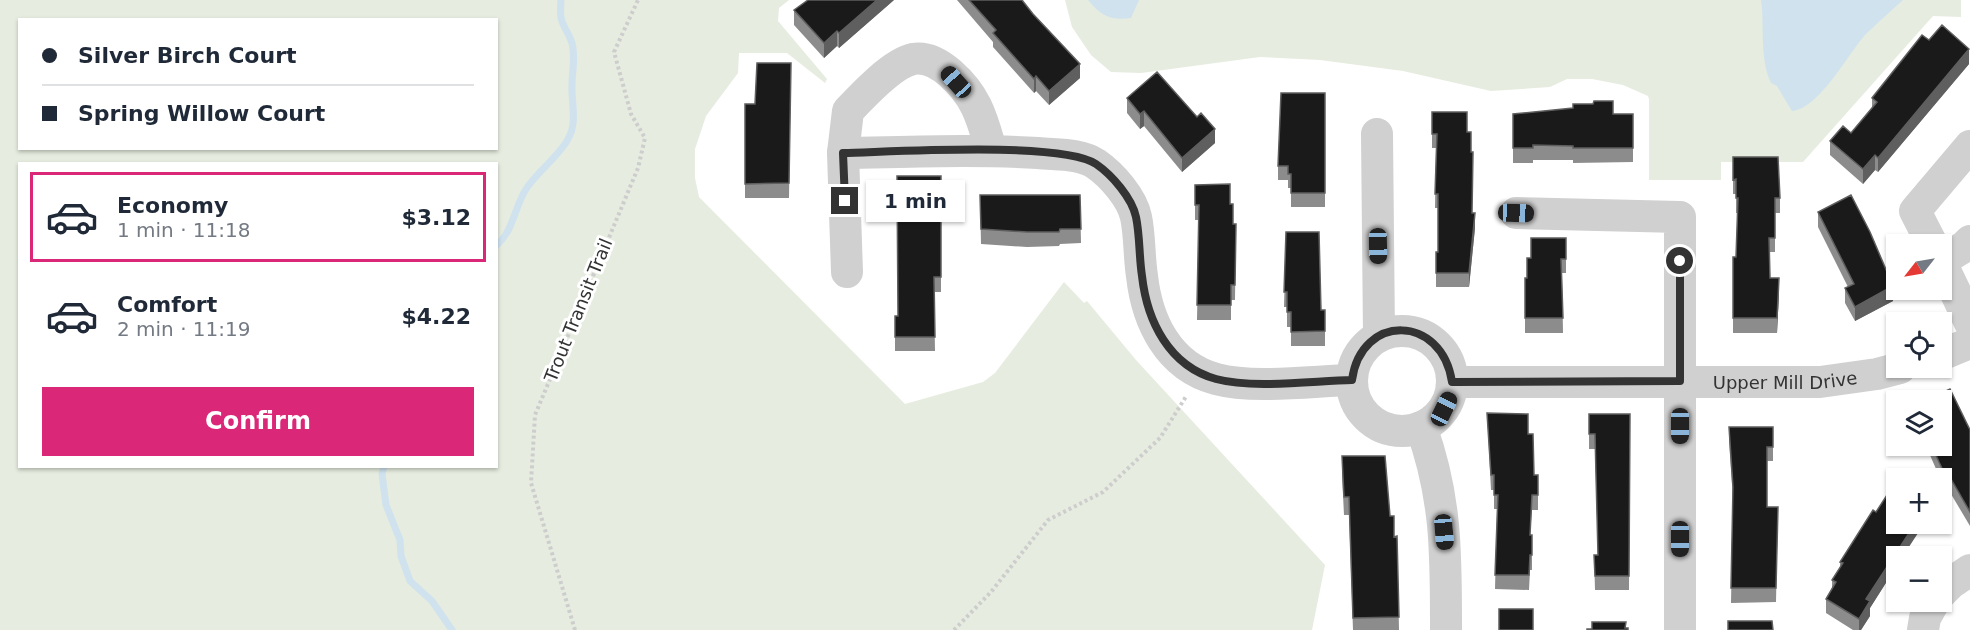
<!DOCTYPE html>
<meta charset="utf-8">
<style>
body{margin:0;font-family:"DejaVu Sans",sans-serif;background:#f6f6f7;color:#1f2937;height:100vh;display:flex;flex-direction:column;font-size:22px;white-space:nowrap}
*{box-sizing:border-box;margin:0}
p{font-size:20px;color:#747a83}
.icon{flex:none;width:33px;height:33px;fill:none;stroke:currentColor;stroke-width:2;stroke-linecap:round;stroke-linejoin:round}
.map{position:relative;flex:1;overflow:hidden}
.side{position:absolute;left:18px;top:162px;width:480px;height:306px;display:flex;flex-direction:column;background:#fff;border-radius:0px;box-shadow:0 2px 4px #0004}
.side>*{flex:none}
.guide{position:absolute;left:18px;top:18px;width:480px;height:132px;border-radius:0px;box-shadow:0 2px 4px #0004;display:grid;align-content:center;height:132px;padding:0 24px;background:#fff}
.needle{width:39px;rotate:239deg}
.buttons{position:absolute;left:1886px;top:234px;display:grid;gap:12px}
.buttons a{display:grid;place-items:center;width:66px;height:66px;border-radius:0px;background:#fff;box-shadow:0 2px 4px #0004;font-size:30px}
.end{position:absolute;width:27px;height:27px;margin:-14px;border:8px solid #333;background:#fff;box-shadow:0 0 0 3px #fff}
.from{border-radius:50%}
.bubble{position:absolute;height:42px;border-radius:0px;background:#fff;box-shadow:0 2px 4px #0004;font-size:20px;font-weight:700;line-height:42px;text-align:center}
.car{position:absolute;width:18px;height:36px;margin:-18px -9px;border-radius:8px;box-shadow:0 0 4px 2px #0007;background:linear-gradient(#222 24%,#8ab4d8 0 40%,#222 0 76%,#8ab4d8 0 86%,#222 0)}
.guide b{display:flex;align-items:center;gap:21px;height:57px;font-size:22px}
.guide b+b{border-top:2px solid #e0e1e3}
.guide i{width:15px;height:15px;background:#1f2937}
ul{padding:10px 0 0;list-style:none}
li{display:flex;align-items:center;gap:18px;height:90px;margin:0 12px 9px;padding:0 12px;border:3px solid transparent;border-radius:0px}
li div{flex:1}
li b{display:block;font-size:22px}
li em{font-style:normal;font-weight:700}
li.on{border-color:#db2777}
li>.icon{width:54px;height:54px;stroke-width:1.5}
.primary-button{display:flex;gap:12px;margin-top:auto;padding:12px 24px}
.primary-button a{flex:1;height:69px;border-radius:0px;background:#db2777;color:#fff;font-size:24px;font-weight:700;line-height:69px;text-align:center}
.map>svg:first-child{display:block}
.green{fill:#e6ecdf;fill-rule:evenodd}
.water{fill:#cfe2ee}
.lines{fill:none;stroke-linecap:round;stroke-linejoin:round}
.stream{stroke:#cfe2ee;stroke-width:7}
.path{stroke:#cdcdcd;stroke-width:4;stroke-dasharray:3 3;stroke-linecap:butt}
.minor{stroke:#d0d0d0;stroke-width:32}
.wall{fill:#8c8c8c}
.shaded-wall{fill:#5f5f5f}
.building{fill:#1a1a1a;stroke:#5f5f5f;stroke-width:1.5}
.route{stroke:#333;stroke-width:8}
.labels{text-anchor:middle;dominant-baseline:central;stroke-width:6;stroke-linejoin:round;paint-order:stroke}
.street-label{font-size:18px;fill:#333;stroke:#fff}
</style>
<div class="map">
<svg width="1970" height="630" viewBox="0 0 1970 630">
<rect width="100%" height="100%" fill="#fff"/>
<path class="green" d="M0,0h789l-10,8 -1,13 49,58 -2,4 -38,-30h-48l-1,20 -32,43 -11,33v29l4,19 206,207 78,-22 12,-9 69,-91 20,21 3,-2 49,59 189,205 -13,65h-1312zM20,20h476v128h-476zM20,164h476v302h-476z
M1065,0h896v17l-28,-1 -130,146h-82v18h-72v-81l-1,-3 -25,-11 -31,-6h-25l-17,8 -59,4 -88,-20 -83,-11 -60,-3 -119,16 -30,-1 -20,-17 -19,-28z"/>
<path class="water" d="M1088,0h51l-8,18c-20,3 -30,-2 -43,-18z
M1761,0h142c-13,12 -26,23 -38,35 -17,19 -46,74 -73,76l-15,-25 -6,-3c-12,-26 -6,-56 -10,-83z"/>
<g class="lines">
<path class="stream" d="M496,246c18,-16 18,-38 30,-57 11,-17 34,-34 42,-50 10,-17 3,-37 4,-54 0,-15 4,-27 0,-42 -8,-22 -13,-15 -11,-43
M384,466l-2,8 4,31 14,35 1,16 9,25 22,20 20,29"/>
<path class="path" d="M575,630l-44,-147 4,-68 103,-247 7,-30 -14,-24 -17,-62 24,-52
M954,630l37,-38 57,-72 55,-28 57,-54 27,-43"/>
<g class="minor">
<path d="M1377,134l2,202"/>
<path d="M843,153c65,-1 130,-4 195,0 19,2 42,0 58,11 16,11 36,34 40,53 4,19 3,40 6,59 5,45 26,90 74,103 37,10 97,2 136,1"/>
<path d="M1516,213l164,4v413"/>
<path d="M1932,244l-17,-33 55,-65"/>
<path d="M1941,261l23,-14 6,-6"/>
<path d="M1941,262l29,61"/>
<path d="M847,272l-4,-119 5,-42c14,-15 45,-48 65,-52 25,-5 53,27 63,47 7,14 11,30 15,44"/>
<circle cx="1402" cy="381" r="50"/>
<path d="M1941,355l29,-12"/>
<path id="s1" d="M1452,382h368l57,-8 23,-6"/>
<path d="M1421,427c26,71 25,130 25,203"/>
<path d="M1941,593l10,-10 19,-13"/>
<path d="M1923,630l2,-12 9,-16"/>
</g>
</g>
<path class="wall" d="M894,0l-55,48 -2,-2 -13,12 -30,-33v-15z
M957,0h65l58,78 -31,27 -13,-14 -2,2 -41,-46v-5z
M1929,40l40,24 -91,108 -3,-2 -12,14 -33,-29v-14l21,-8 21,-25v-10z
M791,63l-2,135h-44v-94h10z
M1325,93v114h-34v-19h-3v-8h-10v-14z
M1127,98l70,19 18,26 -33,29 -38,-46 -4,3 -13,-16z
M1432,112l35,20 5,81 3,15 -6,59h-33v-35h2v-44h-3l1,-60h-4z
M1513,114h120v48l-60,1v-3h-40v3h-20z
M1733,157l47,41v15h-5v39h-5v26l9,14 -2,41h-44v-76h3l2,-44h-2v-19h-3z
M941,176v116h-7l1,59h-40v-35h3z
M1195,185l35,19 3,20h3l-1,76h-4v20h-34l2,-100h-4z
M980,195h100l1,48 -21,1 -1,2 -32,1 -46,-3z
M1818,212l75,89 -38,20 -10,-18v-15l3,-1 -30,-60z
M1286,232l35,78h4v36h-34v-19h-4v-20h-3z
M1566,238v35h-4l1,60h-38v-55h2z
M1487,413l47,62h4v35h-6l-2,25h2v35h-2l-1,20 -34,-1 2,-80h-3v-19h-3z
M1589,414h41l-1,176h-34l-1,-35h4l-3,-106h-6z
M1729,427h44v34h-6v46h11l-2,95 -45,1 2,-104 -4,-58z
M1970,430v96l-19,-32 -3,1 -7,-14v-3h-1l-14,-32h15z
M1342,456l48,60 4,21 3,-1 2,94h-46l-4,-115h-5l-2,-40z
M1876,512l44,12v6l-24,26v11l-26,41v8l-9,14h-8l-27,-17v-14l6,-11v-8l8,-13v-5z"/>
<path class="shaded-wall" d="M877,0h17l-55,48v-15z
M837,31v15l-13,12v-15z
M1969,49v15l-91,108v-14z
M1080,64v14l-31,27v-14z
M1036,76v15l-2,2v-14z
M1144,111v15l-4,3v-15z
M1215,129v14l-33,29v-14z
M1875,155v15l-12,14v-15z
M1475,213v15l-6,59v-14z
M1779,278v14l-2,41v-15z
M1893,286v15l-38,20v-14z
M1951,479v15l-3,1v-14z
M1915,524h5v6l-17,26h-7v11l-26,41v8l-9,14h-2v-11l7,-20z"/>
<path class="building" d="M808,0h69l-38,33 -2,-2 -13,12 -30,-33z
M969,0h53l11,14 47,50 -31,27 -13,-15 -2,3 -41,-46 3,-3z
M1942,25l27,24 -91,109 -3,-3 -12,14 -33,-28 13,-15 8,7 26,-31 -5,-4 50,-63 7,5z
M757,63h34l-2,120 -44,1v-80h10z
M1157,72l40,45 4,-4 14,16 -33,29 -38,-47 -4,3 -13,-16z
M1281,93h44v100h-34v-19h-3v-8h-10z
M1594,101h19v13h20v34h-60v-2l-40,-1v3h-20v-34l60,-6v-4h20z
M1432,112h35v20h4v20h2l-1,61h3l-6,60h-33v-21h2v-58h-3l2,-60h-5z
M1733,157h45l2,41h-5v40h-6l1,40h9l-2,40h-44v-61h3l2,-59h-2v-19l-3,1z
M897,176h44v101h-7l1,60h-40v-21h3z
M1230,184v20h3v20h3l-1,61h-4v20h-34l2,-100h-4v-20z
M980,195h100l1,34h-21l-1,3h-32l-46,-3z
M1851,195l19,37 23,54 -38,21 -10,-19 9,-4 -36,-72z
M1286,232h33l2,78h4v21l-34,1v-20h-4v-20h-3z
M1531,238h35v21h-5l2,59h-38v-40h2v-20h4z
M1950,389l20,41v82l-19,-33 -3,2 -9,-19 -7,-16h9v-46h-14z
M1487,413l41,1v20h5l1,41h4v20h-6l-2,40h2v20h-2l-1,20h-34l3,-80h-4v-20h-3z
M1589,414h41l-1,162h-34l-1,-21h4l-3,-121h-6z
M1729,427h44v20h-6v60h11l-2,81h-45l2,-101z
M1342,456h43l5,60h4v21l3,-1 2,81 -46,1 -4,-121h-5z
M1887,495l9,6v23h19l-49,75 4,2 -11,18 -33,-20 10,-17 -4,-2 11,-17 -3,-1 33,-52 3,2z
M1499,609h34v21h-34z
M1728,621h44l1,9h-45z
M1592,622h34l-1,6h3v2h-41v-1h5z"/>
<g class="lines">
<path class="route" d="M845,201l-2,-48c49,-1 218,-12 253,11 16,11 36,34 40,53 4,19 3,40 6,59 5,45 27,90 74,103 37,10 96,2 136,1 9,-67 90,-66 100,2l228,-1v-120"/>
</g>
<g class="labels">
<g class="street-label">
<text transform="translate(578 310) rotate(-68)">Trout Transit Trail</text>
<text stroke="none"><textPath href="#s1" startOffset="333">Upper Mill Drive</textPath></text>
</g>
</g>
</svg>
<div class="buttons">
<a><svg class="needle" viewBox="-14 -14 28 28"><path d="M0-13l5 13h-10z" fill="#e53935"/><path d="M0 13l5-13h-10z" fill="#747a83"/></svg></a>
<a><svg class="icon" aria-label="locate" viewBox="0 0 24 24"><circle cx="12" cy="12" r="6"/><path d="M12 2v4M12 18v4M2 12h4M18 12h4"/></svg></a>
<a><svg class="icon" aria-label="layers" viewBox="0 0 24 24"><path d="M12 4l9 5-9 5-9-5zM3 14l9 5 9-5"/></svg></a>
<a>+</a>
<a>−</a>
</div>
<i class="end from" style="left:1680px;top:261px"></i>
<i class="end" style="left:845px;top:201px"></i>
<div class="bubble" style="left:866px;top:180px;width:99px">1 min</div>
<i class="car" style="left:956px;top:82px;rotate:318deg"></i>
<i class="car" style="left:1516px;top:213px;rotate:92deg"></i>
<i class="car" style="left:1378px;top:246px;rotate:179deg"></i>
<i class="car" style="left:1444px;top:409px;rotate:26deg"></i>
<i class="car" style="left:1680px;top:426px;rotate:180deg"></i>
<i class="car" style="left:1444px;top:532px;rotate:175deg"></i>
<i class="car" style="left:1680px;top:539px;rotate:180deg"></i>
<div class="guide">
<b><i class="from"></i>Silver Birch Court</b>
<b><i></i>Spring Willow Court</b>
</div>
<section class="side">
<ul>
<li class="on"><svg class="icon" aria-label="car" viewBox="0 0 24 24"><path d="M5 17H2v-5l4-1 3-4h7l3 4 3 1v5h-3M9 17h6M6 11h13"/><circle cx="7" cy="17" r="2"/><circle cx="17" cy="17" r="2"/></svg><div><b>Economy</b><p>1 min · 11:18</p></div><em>$3.12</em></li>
<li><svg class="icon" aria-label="car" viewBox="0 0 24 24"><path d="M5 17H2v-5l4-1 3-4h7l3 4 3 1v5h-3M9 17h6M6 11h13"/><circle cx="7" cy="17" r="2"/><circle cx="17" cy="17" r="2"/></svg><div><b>Comfort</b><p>2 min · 11:19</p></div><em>$4.22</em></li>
</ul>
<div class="primary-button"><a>Confirm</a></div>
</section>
</div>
